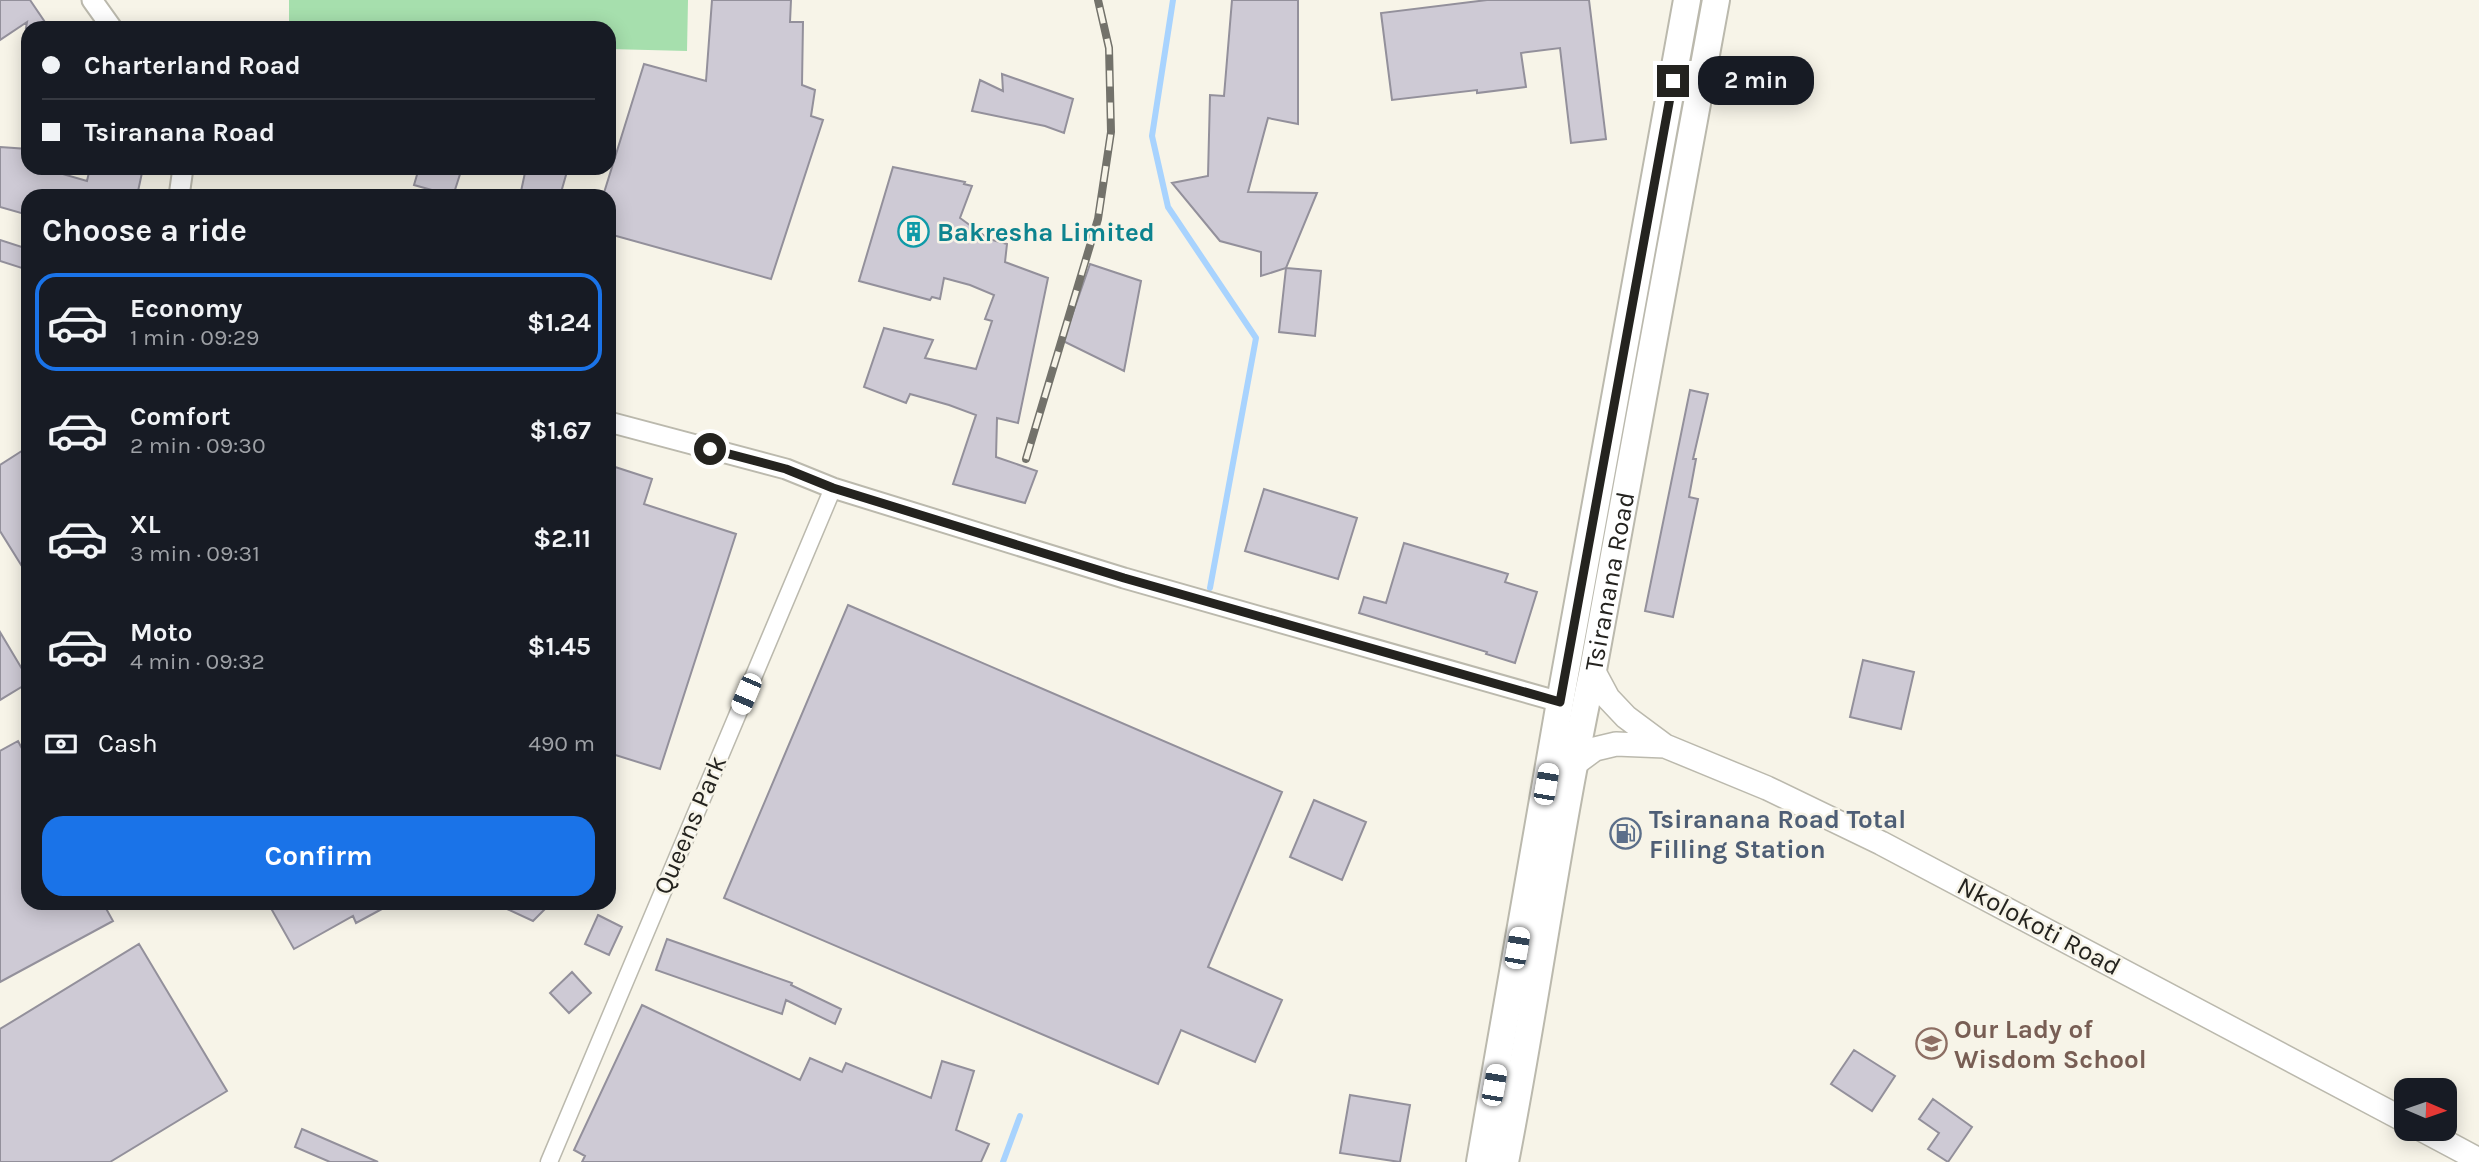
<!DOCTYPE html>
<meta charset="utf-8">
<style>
body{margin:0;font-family:Karla,sans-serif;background:#20242c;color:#f1f3f6;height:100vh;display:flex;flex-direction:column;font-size:26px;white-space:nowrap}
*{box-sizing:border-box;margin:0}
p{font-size:23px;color:#9ea1a6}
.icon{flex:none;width:38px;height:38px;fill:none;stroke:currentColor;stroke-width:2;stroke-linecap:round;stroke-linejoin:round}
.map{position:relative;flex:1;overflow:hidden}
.details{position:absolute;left:21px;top:189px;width:595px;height:721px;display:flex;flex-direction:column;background:#171b24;border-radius:21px;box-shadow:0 4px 18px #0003}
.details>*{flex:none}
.top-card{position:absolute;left:21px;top:21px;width:595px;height:154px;border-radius:21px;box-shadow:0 4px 18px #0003;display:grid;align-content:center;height:154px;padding:0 21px;background:#171b24}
.needle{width:46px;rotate:92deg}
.buttons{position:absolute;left:2394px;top:1078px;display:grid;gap:14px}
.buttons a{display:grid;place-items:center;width:63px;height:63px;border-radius:14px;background:#171b24;box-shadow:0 4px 18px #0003;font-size:35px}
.end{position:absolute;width:32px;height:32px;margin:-16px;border:9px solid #24231f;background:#fff;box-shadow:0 0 0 4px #fff}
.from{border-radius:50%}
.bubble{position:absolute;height:49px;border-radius:21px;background:#171b24;box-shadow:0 4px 18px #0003;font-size:23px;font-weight:700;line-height:49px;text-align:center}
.car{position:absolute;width:21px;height:42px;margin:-21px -10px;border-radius:9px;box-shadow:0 0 5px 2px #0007;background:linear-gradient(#fff 24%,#345 0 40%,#fff 0 76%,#345 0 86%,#fff 0)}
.top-card b{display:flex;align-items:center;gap:24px;height:66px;font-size:26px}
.top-card b+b{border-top:2px solid #363941}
.top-card i{width:18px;height:18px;background:#f1f3f6}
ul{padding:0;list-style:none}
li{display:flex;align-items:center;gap:21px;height:98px;margin:0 14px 10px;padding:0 7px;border:4px solid transparent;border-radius:21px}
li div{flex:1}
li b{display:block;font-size:26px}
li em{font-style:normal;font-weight:700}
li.selected{border-color:#1a73e8}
li>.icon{width:63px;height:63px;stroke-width:1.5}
h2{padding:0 21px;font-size:32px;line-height:84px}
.pay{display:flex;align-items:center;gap:18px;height:77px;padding:0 21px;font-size:26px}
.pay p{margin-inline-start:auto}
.cta{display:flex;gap:14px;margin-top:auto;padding:14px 21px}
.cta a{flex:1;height:80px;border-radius:21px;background:#1a73e8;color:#fff;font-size:28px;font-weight:700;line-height:80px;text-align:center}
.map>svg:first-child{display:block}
.green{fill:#a6dfad}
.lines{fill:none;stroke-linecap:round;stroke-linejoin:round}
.stream{stroke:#a8d3fe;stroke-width:6}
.building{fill:#cecad5;stroke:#93909b;stroke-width:2}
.minor-casing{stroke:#bbb9ad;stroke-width:19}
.tertiary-casing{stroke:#bbb9ad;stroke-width:23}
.secondary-casing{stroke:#bbb9ad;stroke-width:26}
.trunk-casing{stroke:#bbb9ad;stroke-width:30}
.minor{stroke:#fff;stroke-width:16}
.tertiary{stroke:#fff;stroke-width:19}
.secondary{stroke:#fff;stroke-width:23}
.trunk{stroke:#fff;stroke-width:26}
.rail-casing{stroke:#73726b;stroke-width:8}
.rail{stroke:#f7f4e8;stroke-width:5;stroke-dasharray:16;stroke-linecap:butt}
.route{stroke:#24231f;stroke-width:9}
.labels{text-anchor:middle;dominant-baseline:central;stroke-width:5;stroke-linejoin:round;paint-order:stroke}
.culture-label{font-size:26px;font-weight:bold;fill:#0d838f;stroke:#f7f4e8;text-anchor:start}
.street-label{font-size:26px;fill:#24231f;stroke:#f7f4e8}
.service-label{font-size:26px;font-weight:bold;fill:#4e5e75;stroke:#f7f4e8;text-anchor:start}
.education-label{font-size:26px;font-weight:bold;fill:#785e54;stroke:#f7f4e8;text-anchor:start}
</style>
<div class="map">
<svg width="2479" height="1162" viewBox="0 0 2479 1162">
<rect width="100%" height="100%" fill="#f7f4e8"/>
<path class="green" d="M289,0h399l-1,51 -78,-2v-21h-320z"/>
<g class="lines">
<path class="stream" d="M1173,0l-21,136 16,71 88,131 -46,250
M1003,1162l17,-46"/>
</g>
<path class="building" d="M0,0h30l19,28h-23l1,-6 -27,18z
M712,0h79l-1,22h13l-1,63 13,5 -4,26 12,4 -52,159 -162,-45v-38h-6l41,-132 62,17z
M1232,0h66v124l-30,-6 -20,74 69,1 -31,75 -25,8v-24l-41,-11 -48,-58 36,-7 2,-81 14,1z
M1487,0h102l17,139 -35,4 -11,-95 -39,5 5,34 -49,6v-3l-85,10 -11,-87z
M1002,74l71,25 -9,34 -19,-7 -73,-15 8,-31 23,11z
M0,147l28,2v19h14l45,13 3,-13h53l-6,28h-109v19l-28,-8z
M893,167l72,15 -1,2 8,2 -12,32 29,21 18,5 -2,18 43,16 -30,145 -21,-5 -1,39 41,14 -12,32 -72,-19 23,-69 -27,-10 -39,-11 -4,9 -42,-16 20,-59 49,12 -8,18 51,11 16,-48 -7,-2 9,-24 -24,-10 -26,-7 -4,21 -8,-2 -2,3 -71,-19z
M419,168h43l-9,28 -39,-11z
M526,168h42l-8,28h-40z
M0,240l28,9v21l-28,-9z
M1090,264l51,17 -17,90 -61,-30z
M1286,268l35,3 -6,65 -36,-4z
M1690,390l18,4 -15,65h3l-7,38 9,2 -25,118 -28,-6z
M28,447v129l-28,-45v-66z
M609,465l43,14 -8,25 92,30 -76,235 -51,-16z
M1264,489l93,29 -19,61 -93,-28z
M1404,543l104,31 -3,8 32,10 -22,71 -29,-9 1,-2 -128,-39 5,-16 22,6z
M848,605l434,187 -74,175 74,33 -27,62 -74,-32 -23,54 -434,-186z
M0,632l28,47v4l-28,17z
M1863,660l51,12 -13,57 -51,-12z
M18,741l10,19v143h75l10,18 -113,61v-231z
M1314,800l52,22 -24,58 -52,-23z
M268,903h125l-37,20 -3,-7 -59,33z
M494,903h57l-18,18z
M598,915l24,12 -13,28 -24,-11z
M667,939l125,44 -1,2 50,24 -6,15 -49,-24 -4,14 -126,-44z
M139,944l88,147 -117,71h-110v-133z
M572,972l19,21 -22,20 -19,-20z
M642,1005l158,75 10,-22 32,14 4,-9 85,35 11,-37 32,10 -18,59 33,14 -8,18h-399l3,-6 -11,-6z
M1854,1050l41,26 -23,35 -41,-27z
M1350,1095l60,10 -10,57 -60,-9z
M1933,1099l39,28 -24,35 -20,-13 11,-16 -20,-14z
M302,1129l76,33h-48l-35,-15z"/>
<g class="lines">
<defs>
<path id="minor" d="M549,1162l284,-674"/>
<path id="tertiary" d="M92,0l20,28
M179,196l4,-28
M609,422l177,47 47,19 291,90 436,124"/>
<path id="secondary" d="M1593,670l15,28 18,19 39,29 102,42 114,55 525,278
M1572,766l23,-17 21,-5 49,2
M2421,1129l58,31"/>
<g id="trunk">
<path d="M1480,1162l80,-460 127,-702"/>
<path id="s1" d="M1505,1162c32,-164 53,-329 88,-492l123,-670"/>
</g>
</defs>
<use href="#minor" class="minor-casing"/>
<use href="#tertiary" class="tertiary-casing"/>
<use href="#secondary" class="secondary-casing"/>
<use href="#trunk" class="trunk-casing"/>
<use href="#minor" class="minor"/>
<use href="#tertiary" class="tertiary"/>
<use href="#secondary" class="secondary"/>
<use href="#trunk" class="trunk"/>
<defs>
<path id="rail" d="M1026,459l72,-240 13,-87 -2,-84 -11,-48"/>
</defs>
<use href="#rail" class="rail-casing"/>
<use href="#rail" class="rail"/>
</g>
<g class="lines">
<path class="route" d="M710,449l76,20 47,19 291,90 436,124 113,-621"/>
</g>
<defs>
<symbol id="building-ring" viewBox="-11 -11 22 22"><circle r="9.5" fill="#f7f4e8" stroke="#0f9aa8" stroke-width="1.5"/><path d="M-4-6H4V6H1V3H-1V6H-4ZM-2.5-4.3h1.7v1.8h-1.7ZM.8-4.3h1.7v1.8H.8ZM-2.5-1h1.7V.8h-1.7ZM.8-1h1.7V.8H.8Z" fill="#0f9aa8"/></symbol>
<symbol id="fuel-ring" viewBox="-11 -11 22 22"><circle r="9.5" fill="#f7f4e8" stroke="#5c6f8a" stroke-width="1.5"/><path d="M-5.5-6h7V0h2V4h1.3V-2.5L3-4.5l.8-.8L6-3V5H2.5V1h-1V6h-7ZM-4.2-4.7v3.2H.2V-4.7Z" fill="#5c6f8a"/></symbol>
<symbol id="school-ring" viewBox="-11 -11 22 22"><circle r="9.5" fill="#f7f4e8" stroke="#8d6e63" stroke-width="1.5"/><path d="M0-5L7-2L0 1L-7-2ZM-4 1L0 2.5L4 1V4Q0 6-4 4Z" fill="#8d6e63"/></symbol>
</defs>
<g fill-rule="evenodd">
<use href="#building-ring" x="896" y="214" width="35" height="35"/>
<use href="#fuel-ring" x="1608" y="816" width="35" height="35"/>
<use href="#school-ring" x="1914" y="1026" width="35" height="35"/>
</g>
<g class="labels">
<g class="culture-label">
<text x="937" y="232">Bakresha Limited</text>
</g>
<g class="street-label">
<text stroke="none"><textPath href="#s1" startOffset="590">Tsiranana Road</textPath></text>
<text transform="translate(690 825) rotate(-67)">Queens Park</text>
<text transform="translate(2039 926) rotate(28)">Nkolokoti Road</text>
</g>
<g class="service-label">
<text x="1649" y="819">Tsiranana Road Total<tspan x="1649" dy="30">Filling Station</tspan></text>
</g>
<g class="education-label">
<text x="1954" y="1029">Our Lady of<tspan x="1954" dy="30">Wisdom School</tspan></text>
</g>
</g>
</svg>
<div class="buttons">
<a><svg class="needle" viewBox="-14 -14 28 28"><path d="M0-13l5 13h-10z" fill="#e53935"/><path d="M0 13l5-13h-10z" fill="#9ea1a6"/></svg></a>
</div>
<i class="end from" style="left:710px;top:449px"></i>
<i class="end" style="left:1673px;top:81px"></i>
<div class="bubble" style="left:1698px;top:56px;width:116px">2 min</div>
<i class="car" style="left:746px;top:694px;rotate:203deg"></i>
<i class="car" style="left:1546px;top:784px;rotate:10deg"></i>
<i class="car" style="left:1517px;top:948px;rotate:10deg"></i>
<i class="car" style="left:1494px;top:1085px;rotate:10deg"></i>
<div class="top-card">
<b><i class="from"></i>Charterland Road</b>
<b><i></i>Tsiranana Road</b>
</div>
<section class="details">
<h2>Choose a ride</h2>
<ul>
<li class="selected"><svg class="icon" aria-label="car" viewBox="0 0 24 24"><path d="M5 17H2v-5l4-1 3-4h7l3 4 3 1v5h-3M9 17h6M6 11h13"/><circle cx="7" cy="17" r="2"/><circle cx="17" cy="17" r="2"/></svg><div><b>Economy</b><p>1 min · 09:29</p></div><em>$1.24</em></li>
<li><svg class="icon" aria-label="car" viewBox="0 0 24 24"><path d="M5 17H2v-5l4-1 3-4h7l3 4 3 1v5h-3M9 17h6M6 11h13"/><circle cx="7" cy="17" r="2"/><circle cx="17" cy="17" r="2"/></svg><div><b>Comfort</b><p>2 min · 09:30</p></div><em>$1.67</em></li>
<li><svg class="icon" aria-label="car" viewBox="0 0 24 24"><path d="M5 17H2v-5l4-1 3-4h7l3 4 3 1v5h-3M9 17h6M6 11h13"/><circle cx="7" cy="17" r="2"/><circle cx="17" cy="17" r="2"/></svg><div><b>XL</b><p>3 min · 09:31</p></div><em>$2.11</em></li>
<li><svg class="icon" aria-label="car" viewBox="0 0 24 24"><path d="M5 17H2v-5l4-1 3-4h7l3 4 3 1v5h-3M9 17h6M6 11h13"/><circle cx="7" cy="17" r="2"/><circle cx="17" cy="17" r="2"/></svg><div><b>Moto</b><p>4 min · 09:32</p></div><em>$1.45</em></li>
</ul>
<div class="pay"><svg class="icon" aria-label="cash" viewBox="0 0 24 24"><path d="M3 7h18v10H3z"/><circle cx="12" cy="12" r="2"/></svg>Cash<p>490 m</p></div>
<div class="cta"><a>Confirm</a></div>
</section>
</div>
